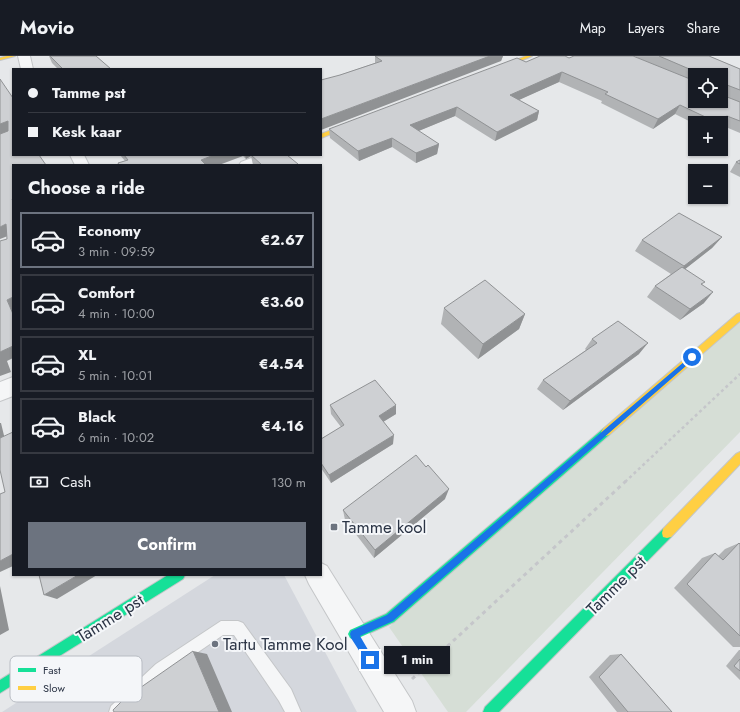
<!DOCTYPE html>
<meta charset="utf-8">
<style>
body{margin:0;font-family:Jost,sans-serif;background:#20242c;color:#f1f3f6;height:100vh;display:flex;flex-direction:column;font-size:15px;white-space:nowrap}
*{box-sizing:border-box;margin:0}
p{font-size:13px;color:#9ea1a6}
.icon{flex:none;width:22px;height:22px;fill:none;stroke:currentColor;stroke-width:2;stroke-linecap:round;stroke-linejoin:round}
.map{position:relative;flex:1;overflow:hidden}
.details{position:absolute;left:12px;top:108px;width:310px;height:412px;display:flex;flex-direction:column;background:#171b24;border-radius:0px;box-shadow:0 1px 3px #0004}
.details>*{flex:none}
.banner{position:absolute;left:12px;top:12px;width:310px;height:88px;border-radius:0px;box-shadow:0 1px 3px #0004;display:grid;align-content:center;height:88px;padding:0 16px;background:#171b24}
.tools{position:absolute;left:688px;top:12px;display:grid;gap:8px}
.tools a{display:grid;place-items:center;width:40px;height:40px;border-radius:0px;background:#171b24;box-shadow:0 1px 3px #0004;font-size:20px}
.end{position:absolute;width:18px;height:18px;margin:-9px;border:5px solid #1a73e8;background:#fff;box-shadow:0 0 0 2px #fff}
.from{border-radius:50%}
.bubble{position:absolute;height:28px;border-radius:0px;background:#171b24;box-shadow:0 1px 3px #0004;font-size:13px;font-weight:700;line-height:28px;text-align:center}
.banner b{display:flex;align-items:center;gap:14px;height:38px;font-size:15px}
.banner b+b{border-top:1px solid #363941}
.banner i{width:10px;height:10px;background:#f1f3f6}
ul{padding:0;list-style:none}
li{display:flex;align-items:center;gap:12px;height:56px;margin:0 8px 6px;padding:0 8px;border:2px solid #363941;border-radius:0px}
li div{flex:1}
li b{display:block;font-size:15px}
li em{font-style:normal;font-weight:700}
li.active{border-color:#6c737f}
li>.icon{width:36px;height:36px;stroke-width:1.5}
h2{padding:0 16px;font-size:18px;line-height:48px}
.pay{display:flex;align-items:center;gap:10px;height:44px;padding:0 16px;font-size:15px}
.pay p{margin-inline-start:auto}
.action{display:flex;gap:8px;margin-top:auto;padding:8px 16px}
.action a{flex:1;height:46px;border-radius:0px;background:#6c737f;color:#fff;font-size:16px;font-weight:700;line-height:46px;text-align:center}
header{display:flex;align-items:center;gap:24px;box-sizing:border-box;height:56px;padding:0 20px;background:#171b24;border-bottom:1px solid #363941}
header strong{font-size:19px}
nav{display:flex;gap:22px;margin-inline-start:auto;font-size:14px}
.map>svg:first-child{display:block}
.built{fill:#d4d7dd}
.green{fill:#d6ded6}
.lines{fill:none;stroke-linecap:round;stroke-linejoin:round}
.lane-casing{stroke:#c4c6c8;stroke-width:2}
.street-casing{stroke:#c4c6c8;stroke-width:2}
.fast-casing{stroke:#c4c6c8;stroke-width:2}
.slow-casing{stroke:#c4c6c8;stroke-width:2}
.path-far1{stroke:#c5c6ca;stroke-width:2.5;stroke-dasharray:3 3;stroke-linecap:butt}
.path{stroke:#c5c6ca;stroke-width:3;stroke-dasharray:4 4;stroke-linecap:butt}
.lane{fill:#f5f6f7;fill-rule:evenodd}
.street{fill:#f5f6f7;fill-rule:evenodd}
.fast{fill:#16e098;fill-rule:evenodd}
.slow{fill:#ffcf43;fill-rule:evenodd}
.wall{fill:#b1b3b5;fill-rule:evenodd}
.shaded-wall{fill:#909294}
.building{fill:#ced0d3;stroke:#909294}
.route{fill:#1a73e8}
.poi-dot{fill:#6c737f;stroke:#f4f6f9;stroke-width:1.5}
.labels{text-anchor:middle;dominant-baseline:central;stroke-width:4;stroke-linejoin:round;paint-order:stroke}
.near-poi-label{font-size:17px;fill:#2b3445;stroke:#f4f6f9;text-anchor:start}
.near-street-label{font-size:17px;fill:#2b3445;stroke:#f4f6f9}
.key{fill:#f4f6f9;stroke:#b8bcc3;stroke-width:1}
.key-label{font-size:11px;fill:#2b3445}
</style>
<header>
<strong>Movio</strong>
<nav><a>Map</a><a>Layers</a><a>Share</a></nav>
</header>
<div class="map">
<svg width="740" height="656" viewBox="0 0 740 656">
<rect width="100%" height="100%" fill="#e6e8ea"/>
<path class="built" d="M215,519h69l73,137h-355z"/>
<path class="green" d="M740,265v111l-274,280h-18l-59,-85z"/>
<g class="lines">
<defs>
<path id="lane" d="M221,565h17l5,2 48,66 10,23h-16l-6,-11 -45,-66h-11l-57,39 -38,38h-19l2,-6 45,-42z"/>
<path id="street" d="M18,0h12l3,13h-12z
M70,99h14l5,10h-14z
M259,99h20c-8,11 -28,10 -40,10l2,-3z
M13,321v19l-13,5v-19z
M321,507l6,3 85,135 4,11h-32l-75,-128 -4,-9h16z"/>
<path id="fast" d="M606,372l3,1 2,3 -2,3 -215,187 -40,18 -4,-2 -2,-4 2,-4 36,-16 217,-185z
M667,472l4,1 1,4 -1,4 -172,175h-16l2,-5 178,-178z
M168,519h17l-2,4 -183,114v-13z"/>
<path id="slow" d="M7,0h8l-15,4v-2z
M526,0h6l-38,16 -4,-1z
M357,64l2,1v2l-38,15v-4z
M740,257v8l-131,114 -3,1 -3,-1 -2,-3 2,-3 134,-115z
M740,396v12l-69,73 -4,1 -4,-1 -1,-4 1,-4 73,-75z"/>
</defs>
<use href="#lane" class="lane-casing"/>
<use href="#street" class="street-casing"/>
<use href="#fast" class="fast-casing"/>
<use href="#slow" class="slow-casing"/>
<path class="path-far1" d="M625,426l115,-108"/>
<path class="path" d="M412,623l214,-198"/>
<use href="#lane" class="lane"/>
<use href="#street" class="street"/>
<use href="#fast" class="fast"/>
<use href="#slow" class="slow"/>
</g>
<path class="wall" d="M49,0h47l15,13h-53l-6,-6z
M375,0h128l-2,5 -161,14 35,-12z
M634,0h75l31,13v33l-18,-7 18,7v31l-19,-8v-2h-26v1l-20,-10 -22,15 -52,-26 1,-2 -43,-19 -41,18 21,11 -2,9 -42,21 -40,-25 -37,15 21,13 -2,10 -21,9 -24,-16 -33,14 -29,-23 -1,-9 197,-67 43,-4 82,6zM695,19h26l-26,26z
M120,99h167l11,10h-45l-2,-9 -5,3 -3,-3 -118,5z
M740,104v17l-10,-5 6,-10z
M722,181l-10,11 -27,21 18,16 1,18 -24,17 -33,-23 8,-11 16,-12 -36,-23 7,-11z
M444,252l81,6 -6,15 -41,30 -37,-35z
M592,283l47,15 -76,56 -26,-21 6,-9 43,-30 -1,-1z
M330,349l66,9 -13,8 10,22 -62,39 -10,-15v-29l20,-12 -10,-13z
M445,443l-71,59 -29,-38 -2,-10z
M739,487l1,1v103h-7l-59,-59 28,-30 13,-5 3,3 7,-7z
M739,594h1v30l-14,-14z
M621,598l51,58h-55l-28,-35 21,-22z"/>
<path class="shaded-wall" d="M490,0h13l-2,5 -180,69v-11z
M562,16l-3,10 -51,23 2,-10z
M727,29l-3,6 1,-1 -4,7v-6z
M680,49l-5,9 -22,15 5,-10z
M457,51l-2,9 -46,19 1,-10z
M539,55l-2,9 -42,21 2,-9z
M727,60l-6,9v-2h-6l1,-1z
M8,65l5,8 -13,6v-11z
M392,82v9l-33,14 -1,-10z
M439,88l-2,10 -21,9v-10z
M214,99h29v1l-24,9h-17l-1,-5z
M245,99h6v1l-5,3z
M6,168l7,10 -13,5v-12z
M722,181l-10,11 -37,29 9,-11z
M713,236l-9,11 -24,17 10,-11z
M13,241v17l-6,-14z
M525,258l-6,15 -41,30 5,-15z
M648,287l-9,11 -76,56 7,-9z
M13,290v12l-6,3 4,11 -11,4v-24z
M396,349v9l-18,11 1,-9z
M0,367h1l6,25 -7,-4z
M394,379l-1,9 -62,39 -2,-8z
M449,433l-4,10 -71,59 1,-8z
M13,498v12l-13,6v-11z
M78,519h19l-40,24 -13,-4z
M0,530l9,44 -9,5z
M193,595l14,3 25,58h-13z"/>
<path class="building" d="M50,0h46l15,13h-48z
M375,0h115l-169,63v-39l19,-5 42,-14z
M540,0h25l4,2 5,-2h59l62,25v20h26v-7l1,1 18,7v19l-13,-5 -11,6 -36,-17 -22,14 -53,-25 3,-2 -46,-20 -52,23 29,16 -42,21 -40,-25 -47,18 29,19 -23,9 -24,-15 -34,13 -29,-22 188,-71 9,4z
M659,0h50l31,13v21l-13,-5 -2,2v3l-4,1v-16h-20v-1z
M0,23l13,19v57h26l7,10h-33v33l-1,1 1,2v96l-6,3 6,14v32l-13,6v-111l7,-2 -1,-15 -6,3v-93l8,-3v-10l-8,3z
M124,99h90l-13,5 5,5h-87l-1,-2 10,-3z
M251,99h36l11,9 -2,1h-34z
M740,104v4l-4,-2z
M679,157l43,24 -38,29 -42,-26z
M682,211l23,15 -4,2 12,8 -23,17 -35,-23z
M485,224l40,34 -42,30 -39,-36z
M618,265l30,22 -78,58 -27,-21 54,-37 -5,-4z
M375,324l21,25 -17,11 15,19 -65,40 -8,-12v-24l23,-14 -14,-20z
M13,376v122l-13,7v-67l5,-2 -5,-22v-32z
M416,399l10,12 2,-2 21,24 -74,61 -32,-40z
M739,487l1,1v92l-53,-52 28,-31 8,7z
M39,519h39l-34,20z
M193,595l26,61h-105l-1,-2 11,-11z
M621,598l51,58h-44l-29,-35z
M740,603v12l-6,-5z"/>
<path class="route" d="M692,299l2,1v3l-301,262 -33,15 14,24 -1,3 -3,1 -3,-1 -16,-25 -1,-4 1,-3 36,-16z"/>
<g class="poi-dot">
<rect x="330" y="467" width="8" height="8" rx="2"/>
<circle cx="215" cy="588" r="4"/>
</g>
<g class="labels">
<g class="near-poi-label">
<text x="342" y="471">Tamme kool</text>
<text x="223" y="588">Tartu Tamme Kool</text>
</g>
<g class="near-street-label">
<text transform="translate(616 529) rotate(-45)">Tamme pst</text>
<text transform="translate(110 562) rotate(-32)">Tamme pst</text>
</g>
</g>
<rect x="10" y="600" width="132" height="46" rx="6" class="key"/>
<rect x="18" y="612" width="18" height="4" fill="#16e098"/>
<rect x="18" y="630" width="18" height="4" fill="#ffcf43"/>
<g class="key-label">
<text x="43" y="618">Fast</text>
<text x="43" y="636">Slow</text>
</g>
</svg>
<div class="tools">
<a><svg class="icon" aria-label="locate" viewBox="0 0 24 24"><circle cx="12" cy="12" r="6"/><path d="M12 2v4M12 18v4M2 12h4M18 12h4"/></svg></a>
<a>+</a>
<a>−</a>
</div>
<i class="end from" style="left:692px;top:301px"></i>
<i class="end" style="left:370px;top:604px"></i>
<div class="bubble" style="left:384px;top:590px;width:66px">1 min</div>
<div class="banner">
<b><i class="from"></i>Tamme pst</b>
<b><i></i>Kesk kaar</b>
</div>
<section class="details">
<h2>Choose a ride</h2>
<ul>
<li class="active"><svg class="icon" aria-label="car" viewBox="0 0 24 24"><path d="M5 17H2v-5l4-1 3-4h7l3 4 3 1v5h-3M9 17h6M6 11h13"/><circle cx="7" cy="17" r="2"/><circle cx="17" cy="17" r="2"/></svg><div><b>Economy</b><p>3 min · 09:59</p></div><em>€2.67</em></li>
<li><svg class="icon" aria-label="car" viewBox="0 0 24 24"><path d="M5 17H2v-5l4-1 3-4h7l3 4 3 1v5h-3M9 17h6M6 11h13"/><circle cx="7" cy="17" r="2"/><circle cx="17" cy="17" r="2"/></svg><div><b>Comfort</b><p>4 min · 10:00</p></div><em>€3.60</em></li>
<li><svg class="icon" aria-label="car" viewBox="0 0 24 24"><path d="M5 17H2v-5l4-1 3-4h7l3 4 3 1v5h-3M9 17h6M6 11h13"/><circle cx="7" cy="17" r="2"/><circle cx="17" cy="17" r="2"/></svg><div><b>XL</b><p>5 min · 10:01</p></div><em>€4.54</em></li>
<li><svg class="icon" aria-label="car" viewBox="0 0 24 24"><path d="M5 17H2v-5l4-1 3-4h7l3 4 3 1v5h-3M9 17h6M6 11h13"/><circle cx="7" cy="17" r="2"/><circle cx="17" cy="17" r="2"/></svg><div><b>Black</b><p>6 min · 10:02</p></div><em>€4.16</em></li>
</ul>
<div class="pay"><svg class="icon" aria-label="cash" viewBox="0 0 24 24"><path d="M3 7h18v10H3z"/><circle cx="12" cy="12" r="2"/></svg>Cash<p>130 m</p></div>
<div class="action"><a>Confirm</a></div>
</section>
</div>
